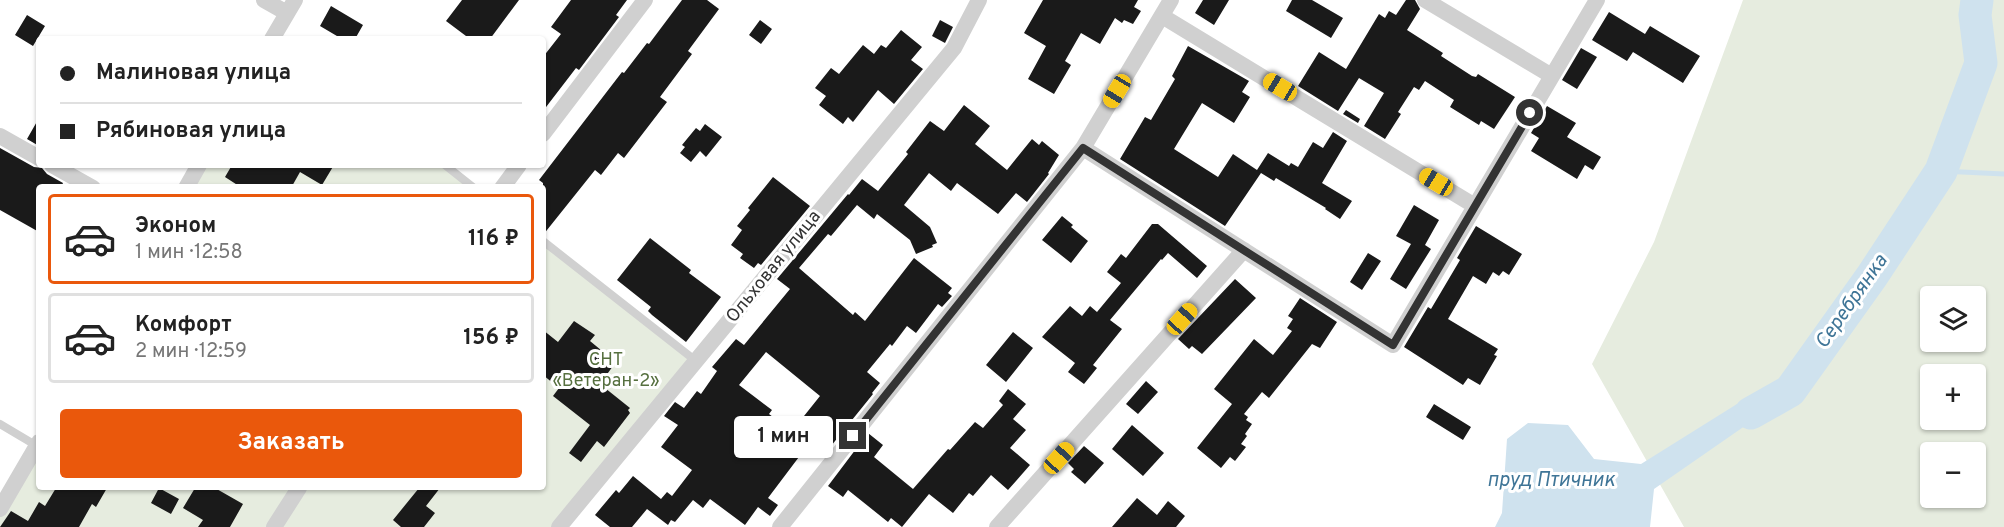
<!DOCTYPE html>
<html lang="ru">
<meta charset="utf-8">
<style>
body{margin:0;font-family:Overpass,sans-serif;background:#f2f2f2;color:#222;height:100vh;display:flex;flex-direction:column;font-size:22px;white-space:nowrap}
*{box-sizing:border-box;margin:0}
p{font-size:20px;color:#767676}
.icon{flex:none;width:33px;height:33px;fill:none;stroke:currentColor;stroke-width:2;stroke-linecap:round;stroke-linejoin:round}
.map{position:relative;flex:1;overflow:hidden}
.side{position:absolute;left:36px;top:184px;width:510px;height:306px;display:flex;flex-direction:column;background:#fff;border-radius:6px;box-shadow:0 2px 4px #0004}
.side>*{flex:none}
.top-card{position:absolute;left:36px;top:36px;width:510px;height:132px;border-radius:6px;box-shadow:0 2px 4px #0004;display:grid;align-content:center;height:132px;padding:0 24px;background:#fff}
.buttons{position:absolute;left:1920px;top:286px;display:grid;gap:12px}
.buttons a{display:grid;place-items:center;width:66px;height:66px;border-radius:6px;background:#fff;box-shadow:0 2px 4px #0004;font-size:30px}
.end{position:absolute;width:27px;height:27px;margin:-14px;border:8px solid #333;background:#fff;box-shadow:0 0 0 3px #fff}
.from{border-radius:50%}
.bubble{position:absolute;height:42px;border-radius:6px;background:#fff;box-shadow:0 2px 4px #0004;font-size:20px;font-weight:700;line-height:42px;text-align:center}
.car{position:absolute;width:18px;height:36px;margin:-18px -9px;border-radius:8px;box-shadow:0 0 4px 2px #0007;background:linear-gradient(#f5c518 24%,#345 0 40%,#f5c518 0 76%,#345 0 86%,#f5c518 0)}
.top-card b{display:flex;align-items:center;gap:21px;height:57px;font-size:22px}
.top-card b+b{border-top:2px solid #e0e0e0}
.top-card i{width:15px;height:15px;background:#222}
ul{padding:10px 0 0;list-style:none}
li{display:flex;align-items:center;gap:18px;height:90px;margin:0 12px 9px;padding:0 12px;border:3px solid #e0e0e0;border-radius:6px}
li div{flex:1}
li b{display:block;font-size:22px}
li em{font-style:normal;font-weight:700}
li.on{border-color:#ea580c}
li>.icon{width:54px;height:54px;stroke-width:1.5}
.primary-button{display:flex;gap:12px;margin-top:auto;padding:12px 24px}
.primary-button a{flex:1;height:69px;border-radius:6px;background:#ea580c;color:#fff;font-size:24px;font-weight:700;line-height:69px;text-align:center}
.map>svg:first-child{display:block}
.green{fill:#e6ecdf;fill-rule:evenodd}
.water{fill:#cfe2ee}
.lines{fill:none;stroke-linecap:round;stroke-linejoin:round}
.stream{stroke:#cfe2ee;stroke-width:5}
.river{stroke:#cfe2ee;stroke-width:33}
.building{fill:#1a1a1a;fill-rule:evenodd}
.service{stroke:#d0d0d0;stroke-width:8}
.minor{stroke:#d0d0d0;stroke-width:16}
.route{stroke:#333;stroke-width:8}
.labels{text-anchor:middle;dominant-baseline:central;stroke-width:6;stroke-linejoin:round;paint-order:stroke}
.street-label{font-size:18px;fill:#333;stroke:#fff}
.park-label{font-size:18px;fill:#56703f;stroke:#fff}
.water-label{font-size:20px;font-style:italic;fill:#3f7597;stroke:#fff}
</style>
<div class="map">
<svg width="2004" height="527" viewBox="0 0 2004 527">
<rect width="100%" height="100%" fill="#fff"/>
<path class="green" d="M1743,0h261v527h-320l-92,-163 62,-122zM1930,297h46v45h-46zM1930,375h46v45h-46zM1930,453h46v45h-46z
M199,165h246l29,23h-288z
M543,241l153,120 -137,166h-559v-18l39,-67v46h504z"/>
<path class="water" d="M1790,391l-38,30 -98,68 -4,38h-155l7,-14 5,-74 21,-16 40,2 26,34 47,5 96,-60z"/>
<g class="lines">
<path class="stream" d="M1941,171l63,3"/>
<path class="river" d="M1751,413l39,-22 82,-115 69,-105 40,-108 -6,-48 2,-15"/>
</g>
<path class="building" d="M462,0h57l-29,39h-20l-24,-18z
M571,0h56l-11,15 3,2 -40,53 -3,-2 -33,43v-54l18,-23 -10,-7z
M682,0h25l12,9 -31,42 4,3 -32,43 7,5 -43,56 -6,-5 -17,22 -6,-5 -52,65v-52l-4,-3 83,-108 2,1 23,-30 2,1z
M1043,0h95l-4,7 7,4 -8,13 -9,-4 -2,3 -7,-5 -15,26 -19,-11 -16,28 6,4 -17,29 -26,-15 18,-33 -22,-13z
M1203,0h26l-15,25 -19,-12z
M1292,0h20l31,18 -12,20 -45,-27z
M1406,0h9l5,9 -13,21 36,23 -2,3 31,20 4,1 2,-3 37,23 -21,32 -13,-8 -2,4 -29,-18 4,-7 -29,-19 -6,9 -5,-3 -16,25 3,2 -16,25 -21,-13 20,-33 -25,-15 -21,33 -40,-25 21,-34 27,17 33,-55 6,4 4,-7 7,4z
M331,6l32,19 -8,14h-13l-22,-13z
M1609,12l36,22 5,-8 50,30 -17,27 -50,-31 -6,9 -35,-21z
M27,15l18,11 -12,20 -18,-11z
M760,20l12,9 -11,15 -12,-9z
M940,20l13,7 -8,16 -13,-7z
M901,30l21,17 -11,13 12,9 -29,35 -16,-14 -25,32 -5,-5 -5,7 -24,-19 7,-9 -11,-8 16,-20 8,6 24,-29 11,9 7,-9 5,3z
M1188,46l61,35 -7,11 8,5 -16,26 -32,-20 -28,46 44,28 15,-23 24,16 11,-17 21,13 2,-3 7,4 15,-25 10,6 10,-16 14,9 -25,42 30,18 -12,18 -15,-10 1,-1 -50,-30 -2,3 -13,-8 -36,53 -105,-67 25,-42 6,3 24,-41 -3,-3z
M1581,48l16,9 -20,32 -15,-9z
M964,105l26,21 -15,18 32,26 25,-31 7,6 3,-4 17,14 -11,18 1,1 -22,28 -11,-9 -18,21 -41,-31 -6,8 -22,-18 -25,32 26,22 7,16 -5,2 1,2 -17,7 -6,-14 -33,-26 -3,5 -17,-14 -26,31 -3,-2 -29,34 54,47 2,-3 10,9 49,-63 38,30 -4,5 4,3 -10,11 -4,-3 -22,29 -9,-7 -15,20 -2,-2 -23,28 13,11 -8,10 1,1 -42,52 -12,-9 -5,6 -3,-2 -43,57 10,7 -8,11 -12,-9 -13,18 -35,-26 -7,9 -10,-8 -18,22 -4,-2 -3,5 -21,-16 -15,18h-22l-15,-12 21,-25 3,3 14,-17 28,23 6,-7 5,4 20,-26 -31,-23 17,-22 -14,-9 11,-14 9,6 13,-17 4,3 16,-23 -5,-4 24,-28 8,6 46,-56 -13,-10 71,-85 1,1 13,-16 16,12 30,-37 -2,-2 24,-31 14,10zM766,352l54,44 -28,35 -23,-17 3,-4 -33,-25z
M1547,106l29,17 -9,14 34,20 -8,13 -8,-5 -8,14 -46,-28 8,-13 -8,-5z
M1346,110l14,9 -2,4 -15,-9z
M39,118v28l-12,-7z
M705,124l17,13 -16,20 -6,-6 -9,11 -11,-9 5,-6 -3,-2 14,-17 4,3z
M0,148l34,19 8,1 5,6 16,9 -2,5h-22v44l-39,-22z
M232,165h102l-12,20 -22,-13 -9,16h-49l-17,-11z
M773,177l37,29 -49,59 -3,-2 -4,5 -14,-10 3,-4 -12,-9 11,-15 -5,-4 13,-16 -2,-2z
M1414,205l25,15 -14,25 6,4 -25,40 -16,-10 21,-35 -15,-8z
M1062,216l11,9 -2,2 17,14 -17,22 -29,-23z
M1152,224h6l49,42 -10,12 -29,-25 -6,7 -1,-1 -51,61 12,9 -29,36 4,3 -13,16 -16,-12 7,-9 -33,-26 28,-31 12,10 8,-10 7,6 24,-29 -14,-11 14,-18 5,4z
M1476,226l46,28 -13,21 -6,-4 -4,5 -6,-4 -7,12 -13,-8 -25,43 50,30 -4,6 3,1 -17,29 -12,-7 -5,7 -59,-38 24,-40 3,2 29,-49 -3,-2z
M650,238l41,32 -2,3 32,24 -35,45 -34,-27 -4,-4 3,-4 -34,-27z
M1368,253l13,8 -19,29 -12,-8z
M1235,279l21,19 -54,56 -10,-8 -3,3 -11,-10z
M1300,298l37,24 -17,26 -8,-4 -43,54 -7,-6 -18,22 4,3 -2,3 6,4 -7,10 2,2 -6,8 5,3 -11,14 -5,-4 -9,11 -24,-20 35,-44 -18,-15 40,-50 19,16 19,-24 -5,-3 6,-9 -5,-3z
M574,321l21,14 -5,6 23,19 -3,3 3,3 -13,18 30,24 -2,2 2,3 -26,34 -7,-6 -16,21 -12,-9 21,-28 -37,-29 6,-8 -16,-13v-45l15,12z
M1013,332l20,16 -27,34 -20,-17z
M1146,381l12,11 -20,22 -12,-10z
M1008,389l18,15 -13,15 13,11 -16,18 20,17 -22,25 -17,-15 -18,21 -4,-3 -16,20 -24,-19 -27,33 -11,-9 -3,4 -40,-32 -5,7 -15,-11 40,-53 15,12 -9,12 39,32 35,-40 2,1 25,-28 8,6 20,-23 -4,-4z
M1434,404l37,23 -8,13 -37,-23z
M1132,425l32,28 -21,23 -31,-27z
M1084,446l20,17 -19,21 -14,-12 3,-3 -6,-6z
M56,488h51l-11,19 -4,-3 -13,23h-79l11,-16 17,10 11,-19 6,4z
M159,488l20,11 -8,15 -20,-11z
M195,488h20l28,16 -13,23h-32l5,-7 -20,-12z
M419,488h21l-14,18 9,7 -11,14h-23l-8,-7z
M1137,498l20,17 11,-14 17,15 -9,11h-64z"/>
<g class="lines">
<path class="service" d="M445,165l29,23
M543,241l153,120
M0,424l37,22"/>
<path class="minor" d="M264,0l23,13
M1425,0l127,76
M1162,16l313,190
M272,39l23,-39
M543,134l102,-134
M0,136l39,22
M1083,148l310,197 204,-345
M52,165l41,23
M186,188l13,-23
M502,188l17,-23
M0,509l39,-67
M274,527l25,-39
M559,527l395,-479 25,-48
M780,527l303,-379 88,-148
M997,527l247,-277"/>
</g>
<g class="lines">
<path class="route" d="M853,436l230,-288 310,197 137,-232"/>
</g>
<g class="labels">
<g class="street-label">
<text transform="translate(774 267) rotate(-51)">Ольховая улица</text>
</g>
<g class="park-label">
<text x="606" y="360">СНТ<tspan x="606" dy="21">«Ветеран-2»</tspan></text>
</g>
<g class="water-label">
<text transform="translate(1852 302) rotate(-55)">Серебрянка</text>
<text x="1551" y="481">пруд Птичник</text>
</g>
</g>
</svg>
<div class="buttons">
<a><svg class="icon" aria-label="layers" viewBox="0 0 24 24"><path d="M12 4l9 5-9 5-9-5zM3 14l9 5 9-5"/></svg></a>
<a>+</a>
<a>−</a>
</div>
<i class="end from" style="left:1530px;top:113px"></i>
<i class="end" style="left:853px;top:436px"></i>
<div class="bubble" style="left:734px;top:416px;width:99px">1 мин</div>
<i class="car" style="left:1280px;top:87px;rotate:301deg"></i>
<i class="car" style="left:1117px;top:91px;rotate:211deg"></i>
<i class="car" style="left:1436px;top:182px;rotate:301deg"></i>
<i class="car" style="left:1182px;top:319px;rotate:42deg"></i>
<i class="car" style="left:1059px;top:458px;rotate:42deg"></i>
<div class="top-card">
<b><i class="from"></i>Малиновая улица</b>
<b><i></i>Рябиновая улица</b>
</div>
<section class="side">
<ul>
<li class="on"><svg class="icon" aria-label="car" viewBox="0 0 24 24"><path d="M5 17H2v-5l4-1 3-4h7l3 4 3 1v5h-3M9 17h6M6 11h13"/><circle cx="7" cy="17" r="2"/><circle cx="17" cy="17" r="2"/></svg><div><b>Эконом</b><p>1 мин · 12:58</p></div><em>116 ₽</em></li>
<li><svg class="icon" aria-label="car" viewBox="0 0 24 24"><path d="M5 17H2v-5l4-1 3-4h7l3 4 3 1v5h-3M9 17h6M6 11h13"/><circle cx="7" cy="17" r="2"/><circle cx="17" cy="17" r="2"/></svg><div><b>Комфорт</b><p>2 мин · 12:59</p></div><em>156 ₽</em></li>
</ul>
<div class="primary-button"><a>Заказать</a></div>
</section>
</div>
